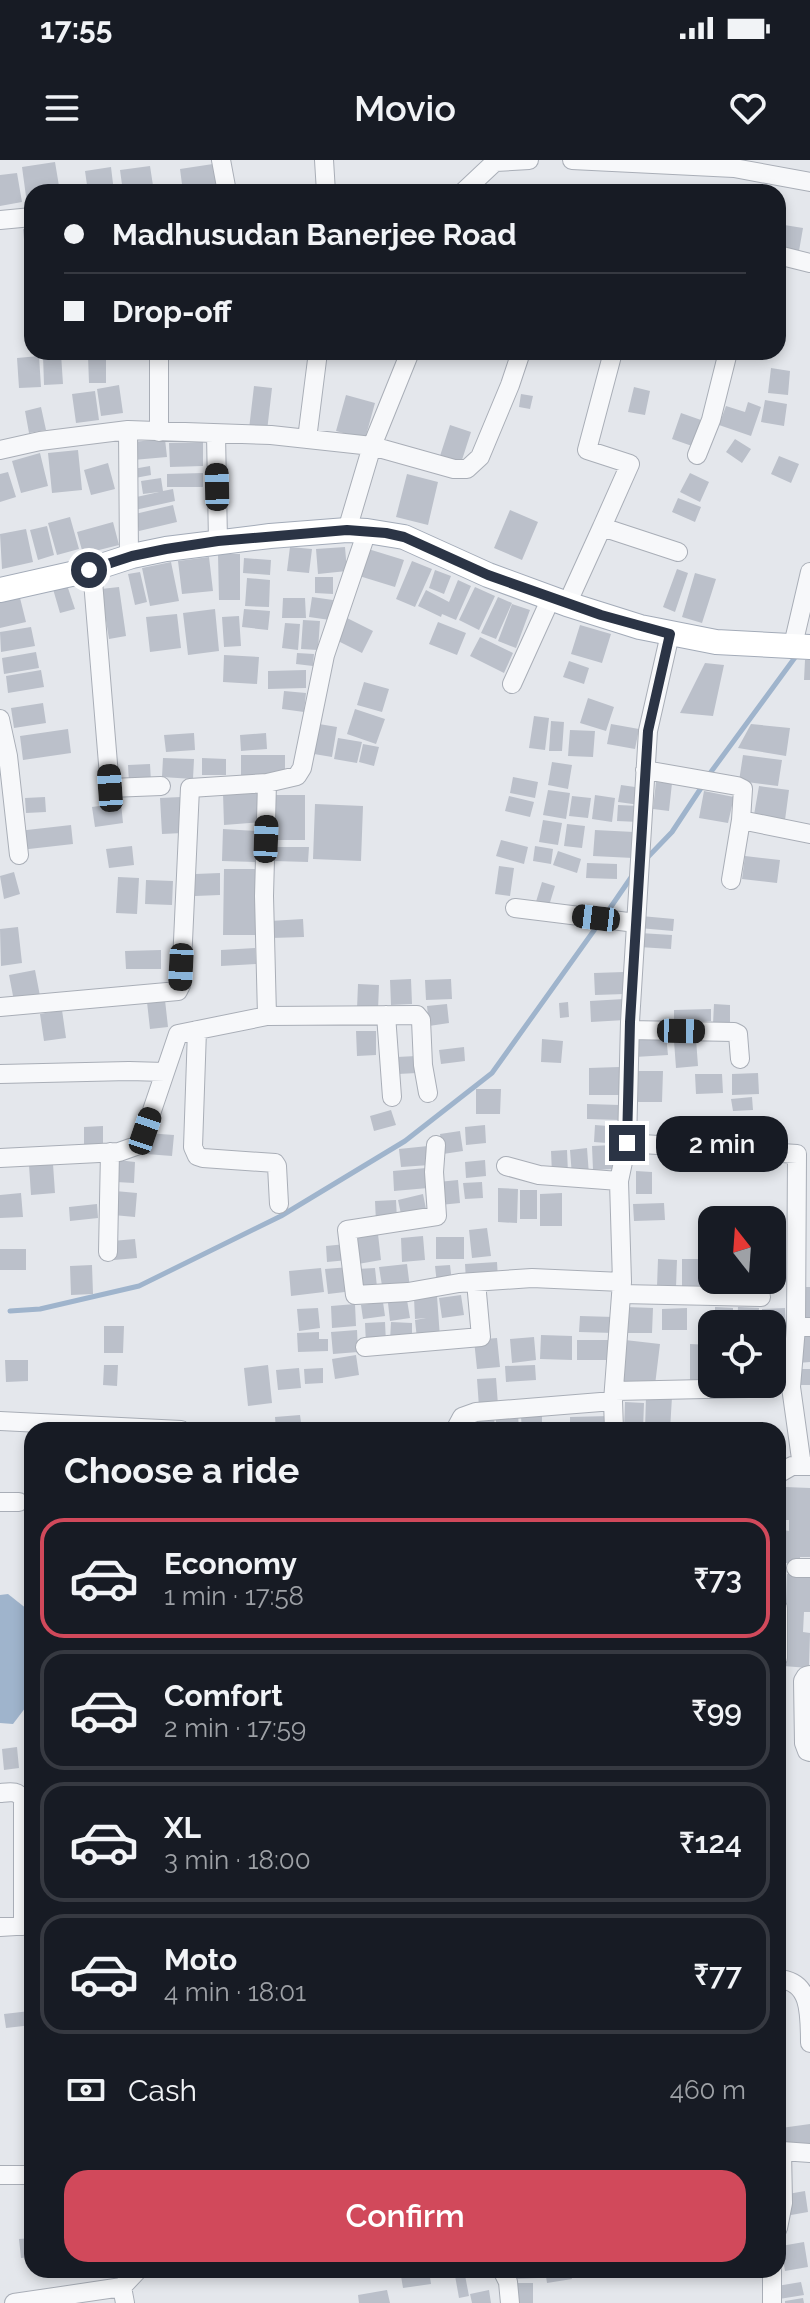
<!DOCTYPE html>
<meta charset="utf-8">
<style>
body{margin:0;font-family:Raleway,sans-serif;background:#242831;color:#f1f3f6;height:100vh;display:flex;flex-direction:column;font-size:30px;white-space:nowrap}
*{box-sizing:border-box;margin:0}
p{font-size:26px;color:#9ea1a6}
.icon{flex:none;width:44px;height:44px;fill:none;stroke:currentColor;stroke-width:2;stroke-linecap:round;stroke-linejoin:round}
.map{position:relative;flex:1;overflow:hidden}
.side{position:absolute;left:24px;top:1262px;width:762px;height:856px;display:flex;flex-direction:column;background:#171b24;border-radius:24px;box-shadow:0 4px 12px #0003}
.side>*{flex:none}
.guide{position:absolute;left:24px;top:24px;width:762px;height:176px;border-radius:24px;box-shadow:0 4px 12px #0003;display:grid;align-content:center;height:176px;padding:0 40px;background:#171b24}
.needle{width:52px;rotate:343deg}
.controls{position:absolute;left:698px;top:1046px;display:grid;gap:16px}
.controls a{display:grid;place-items:center;width:88px;height:88px;border-radius:16px;background:#171b24;box-shadow:0 4px 12px #0003;font-size:40px}
.end{position:absolute;width:36px;height:36px;margin:-18px;border:10px solid #2b3445;background:#fff;box-shadow:0 0 0 4px #fff}
.from{border-radius:50%}
.bubble{position:absolute;height:56px;border-radius:24px;background:#171b24;box-shadow:0 4px 12px #0003;font-size:26px;font-weight:600;line-height:56px;text-align:center}
.car{position:absolute;width:24px;height:48px;margin:-24px -12px;border-radius:10px;box-shadow:0 0 6px 2px #0007;background:linear-gradient(#222 24%,#8ab4d8 0 40%,#222 0 76%,#8ab4d8 0 86%,#222 0)}
.guide b{display:flex;align-items:center;gap:28px;height:76px;font-size:30px}
.guide b+b{border-top:2px solid #363941}
.guide i{width:20px;height:20px;background:#f1f3f6}
ul{padding:0;list-style:none}
li{display:flex;align-items:center;gap:24px;height:120px;margin:0 16px 12px;padding:0 24px;border:4px solid #363941;border-radius:24px}
li div{flex:1}
li b{display:block;font-size:30px}
li em{font-style:normal;font-weight:600}
li.active{border-color:#d1495b}
li>.icon{width:72px;height:72px;stroke-width:1.5}
h2{padding:0 40px;font-size:36px;line-height:96px}
.pay{display:flex;align-items:center;gap:20px;height:88px;padding:0 40px;font-size:30px}
.pay p{margin-inline-start:auto}
.action{display:flex;gap:16px;margin-top:auto;padding:16px 40px}
.action a{flex:1;height:92px;border-radius:24px;background:#d1495b;color:#fff;font-size:32px;font-weight:600;line-height:92px;text-align:center}
.status{display:flex;justify-content:space-between;align-items:center;height:56px;padding:0 40px;background:#171b24;direction:ltr}
.status svg{height:22px;fill:currentColor}
header{display:flex;justify-content:space-between;align-items:center;height:104px;padding:0 40px;background:#171b24;font-size:36px;font-weight:600}
.map>svg:first-child{display:block}
.water{fill:#9fb4cc}
.lines{fill:none;stroke-linecap:round;stroke-linejoin:round}
.stream{stroke:#9fb4cc;stroke-width:5}
.building{fill:#bbc0ca}
.minor-casing{stroke:#a9aeb7;stroke-width:20}
.major-casing{stroke:#a3abb8;stroke-width:26}
.minor{stroke:#f7f8fa;stroke-width:18}
.major{stroke:#fff;stroke-width:24}
.route{stroke:#2b3445;stroke-width:10}
</style>
<div class="status"><b>17:55</b><svg viewBox="0 0 49 12"><path d="M0 12V9h3v3zM5 12V6h3v6zM10 12V3h3v9zM15 12V0h3v12zM26 1h20v11H26zM47 4h2v5h-2z"/></svg></div>
<header><svg class="icon" aria-label="menu" viewBox="0 0 24 24"><path d="M4 6h16M4 12h16M4 18h16"/></svg>Movio<svg class="icon" aria-label="heart" viewBox="0 0 24 24"><path d="M12 20l-8-8c-3-5 5-10 8-4 3-6 11-1 8 4z"/></svg></header>
<div class="map">
<svg width="810" height="2143" viewBox="0 0 810 2143">
<rect width="100%" height="100%" fill="#e4e7ec"/>
<path class="water" d="M8,1434l24,19v86l-19,25 -13,-1v-128z"/>
<g class="lines">
<path class="stream" d="M708,616l91,-124
M646,699l26,-27 31,-47
M606,754l26,-38
M10,1151l30,-2 99,-23 142,-70 124,-75 87,-68 108,-151"/>
</g>
<path class="building" d="M55,2l5,30h-28v18l-4,1 -6,-44z
M213,4l4,28h-34l-3,-23z
M150,6l4,26h-31l-3,-22z
M111,7l3,25h-26l-3,-21z
M17,13l5,29 -22,4v-31z
M778,64l25,4 -4,23 -21,-4z
M32,68v21l-7,1 -2,-21z
M61,194l2,30 -19,1 -1,-30z
M39,196l2,31 -22,1 -2,-30z
M88,196h18v27h-17z
M771,208l19,3 -2,24 -20,-2z
M119,225l4,28 -22,3 -4,-27z
M254,226l18,2 -5,43 -18,-2z
M634,227l16,4 -5,24 -17,-3z
M95,231l4,29 -23,3 -4,-29z
M521,234l12,2 -3,13 -11,-2z
M346,235l29,8 -10,36 -29,-8z
M765,240l22,4 -3,22 -23,-4z
M748,242l13,5 -10,29 -32,-11 7,-19 19,6z
M41,247l5,23 -17,3 -4,-22z
M681,253l20,7 -9,26 -20,-7z
M450,265l21,7 -10,31 -21,-7z
M165,279l2,18 -34,3 -1,-18z
M735,279l16,10 -9,14 -16,-11z
M203,282v24l-33,1 -1,-24z
M78,290l4,40 -30,3 -4,-40z
M40,293l8,33 -27,7 -9,-32z
M779,296l20,8 -8,19 -20,-9z
M108,303l7,26 -24,6 -7,-25z
M150,306l1,9 -16,3 -2,-9z
M8,312l8,25 -16,5v-28z
M203,313v14h-36v-13z
M690,313l19,9 -9,20 -20,-10z
M407,314l31,8 -10,43 -32,-8z
M161,318l2,13 10,-2 2,12 -40,9 -3,-12 27,-6 -16,2 -2,-13z
M678,338l23,9 -6,15 -23,-10z
M173,345l4,17 -38,9 -4,-17z
M510,350l28,12 -16,38 -28,-12z
M70,357l9,32 -22,6 -9,-32z
M113,362l6,23 -36,9 -6,-22z
M47,366l7,29 -16,5 -8,-30z
M26,369l7,33 -31,7 -2,-35z
M290,387l22,2 -3,24 -22,-2z
M345,387l2,24 -29,3 -2,-25z
M365,388l39,12 -9,27 -39,-12z
M218,394h22v46h-21z
M209,397l4,34 -31,3 -4,-33z
M244,398l27,2 -1,15 -27,-2z
M412,401l20,8 -17,38 -19,-8z
M171,402l8,39 -29,5 -8,-38z
M677,409l11,4 -13,39 -12,-5z
M435,410l16,6 -7,18 -15,-6z
M140,412l7,30 -12,3 -7,-31z
M695,413l21,6 -14,44 -20,-6z
M315,417h18v17l-18,-1z
M247,418l23,2 -1,27 -24,-1z
M458,420l13,6 -15,34 -14,-6 -1,3 -23,-11 8,-16 23,12z
M67,425l8,24 -15,4 -7,-24z
M119,427l7,49 -17,3 -8,-50z
M475,427l20,9 -16,34 -20,-10z
M19,434l7,28 -26,6v-30z
M312,437l21,3 -3,20 -21,-3z
M498,437l14,6 -16,36 -15,-6z
M283,438h22l1,20h-24z
M512,444l18,6 -14,38 -18,-7z
M215,449l4,42 -31,4 -5,-42z
M244,449l26,2 -2,19 -26,-3z
M177,454l4,34 -31,4 -4,-35z
M239,456l2,30 -17,1 -2,-30z
M343,456l30,15 -11,22 -30,-15z
M303,460l17,1 -2,29 -17,-1z
M438,462l28,11 -9,22 -28,-11z
M285,463l15,1 -2,26 -16,-2z
M580,465l31,9 -9,29 -31,-9z
M31,467l4,19 -34,6 -1,-20z
M480,477l33,16 -9,20 -34,-17z
M36,492l3,16 -35,6 -2,-16z
M297,493l17,1 -1,12 -17,-2z
M224,495l35,2 -2,27 -34,-2z
M805,500h5v20h-6z
M569,501l20,7 -5,16 -21,-7z
M705,503l19,2 -11,51 -33,-3z
M41,510l3,17 -36,6 -2,-17z
M306,510v18l-38,1v-18z
M364,522l25,7 -7,23 -25,-7z
M284,531l22,2 -2,19 -22,-3z
M588,538l26,9 -8,24 -26,-8z
M43,543l3,20 -32,5 -3,-20z
M355,549l30,10 -9,25 -29,-10z
M534,556l15,2 -4,32 -16,-2z
M551,561l13,1 -2,29h-13z
M313,563l24,4 -5,30 -24,-4z
M611,564l28,5 -4,20 -28,-5z
M751,564l39,4 -4,28 -48,-8z
M68,569l3,24 -48,7 -3,-24z
M570,570l25,1 -2,26 -25,-1z
M194,573l1,17 -29,2 -2,-17z
M266,573l1,16 -26,2 -1,-16z
M338,578l24,4 -5,21 -23,-4z
M363,584l16,3 -5,19 -15,-4z
M241,595h44v20h-44z
M743,595l39,5 -4,26 -39,-5z
M163,598l31,1 -1,20 -31,-2z
M202,598l24,1v16h-24z
M552,602l20,3 -4,24 -20,-4z
M150,604l1,18 -22,1 -1,-18z
M513,617l25,5 -3,16 -25,-5z
M656,622l16,1 -3,28 -16,-2z
M621,625l21,3 -2,17 -22,-3z
M759,626l30,4 -4,30 -31,-5z
M548,630l22,3 -4,26 -23,-4z
M261,631l1,31 -38,3 -1,-32z
M704,631l30,6 -6,26 -29,-5z
M274,635h31v45h-31z
M595,635l20,3 -3,24 -20,-3z
M509,636l25,6 -4,15 -25,-6z
M572,636l19,2 -3,20 -19,-2z
M45,637l1,15 -20,1 -1,-15z
M181,637l2,36 -21,1 -2,-36z
M121,643l2,20 -28,4 -3,-20z
M315,644l48,2 -2,55 -48,-2z
M618,645l21,1v16l-22,-1z
M543,660l19,3 -4,22 -19,-3z
M567,664l18,2 -3,22 -18,-2z
M71,665l2,19 -53,6 -2,-19z
M223,669l35,2 -1,31 -35,-1z
M595,670l39,2 -1,26 -40,-2z
M501,680l27,7 -4,17 -28,-8z
M132,686l2,19 -25,3 -3,-19z
M535,686l18,3 -2,15 -18,-3z
M274,687h35l-1,15 -34,-1z
M558,691l23,8 -4,14 -24,-8z
M745,696l35,4 -3,23 -35,-4z
M587,703l30,1v15l-31,-1z
M499,706l15,2 -4,28 -15,-2z
M224,709h32l-1,66h-32z
M14,712l6,22 -16,5 -4,-23z
M220,713v22l-25,1v-22z
M118,717l21,1 -2,36 -21,-1z
M146,720l27,1 -1,24 -27,-1z
M542,722l13,4 -7,23 -13,-4z
M641,756l33,3 -1,12 -34,-3z
M303,759l1,18 -33,1 -1,-17z
M18,767l4,36 -21,3 -1,-37z
M640,773l32,2 -1,14 -32,-2z
M255,788l1,16 -35,2v-16z
M161,790v19h-35l-1,-18z
M35,810l5,26 -26,5 -5,-26z
M624,812l1,22 -30,1 -1,-22z
M411,819l1,25 -21,1 -1,-25z
M451,819l1,20 -26,1 -1,-20z
M358,824l21,1 -1,25 -21,-1z
M624,839l1,21 -34,2 -1,-21z
M165,840l3,27 -18,2 -3,-27z
M568,842l1,15 -9,1 -1,-15z
M447,844l2,19 -20,3 -2,-20z
M714,844l16,1v19h-17z
M711,849v12h-37v-11z
M62,850l4,28 -22,3 -4,-27z
M356,871h20v24l-19,1z
M666,875l2,20 -33,2 -2,-20z
M542,879l21,2 -2,22 -20,-1z
M696,879l2,27 -22,2 -2,-27z
M464,887l1,14 -24,3 -2,-14z
M416,896l1,17 -19,1 -1,-17z
M619,907v28h-30v-27z
M638,911h25l-1,31h-25z
M758,913l1,21 -27,1v-21z
M695,914h27l1,19 -27,1z
M476,929h25l-1,25h-24z
M752,937l1,13 -20,1 -2,-12z
M587,944l33,1v15l-33,-1z
M391,950l5,15 -22,6 -4,-15z
M693,961h29v22h-29z
M485,965l1,18 -20,2 -1,-18z
M595,965l26,2 -1,17 -26,-2z
M103,966v25l-19,1v-25z
M460,971l3,20 -20,3 -3,-20z
M147,973l27,2 -2,21 -26,-2z
M614,985v24l-21,1 -1,-24z
M428,986l2,19 -29,2 -2,-18z
M587,988l2,27 -17,1 -2,-26z
M567,990l1,23 -16,1 -1,-23z
M118,1000l17,2 -1,21 -18,-1z
M485,1000l1,16 -20,2 -1,-16z
M53,1004l2,29 -24,2 -2,-30z
M426,1008l2,20 -34,3 -1,-20z
M636,1011l16,1v22h-16z
M458,1020l2,23 -20,2 -2,-23z
M482,1022l1,16 -18,1 -2,-16z
M498,1028l20,1 -1,34 -19,-1z
M520,1030h17v29h-17z
M115,1031l22,2 -2,24 -22,-2z
M21,1033l2,24 -23,1v-23z
M562,1033v33h-22v-32z
M423,1034l4,20 -25,5 -4,-19z
M396,1040l1,20 -21,2 -1,-21z
M664,1043l1,17 -31,1 -1,-17z
M97,1044l1,14 -28,3 -1,-14z
M487,1068l4,28 -19,2 -3,-28z
M378,1074l3,26 -23,4 -3,-27z
M423,1076l2,24 -23,2 -1,-24z
M436,1077h28v22h-28z
M135,1079l2,19 -23,2 -2,-19z
M346,1084l2,16 -21,2 -1,-16z
M0,1089h26v21h-26z
M658,1099l19,1 -1,28 -19,-1z
M682,1099h30v21h9v11l-39,-1z
M497,1102l1,17 -32,2 -1,-17z
M407,1104l3,24 -27,4 -4,-25z
M92,1105l1,29 -22,1 -1,-29z
M450,1105l2,17 -15,2 -2,-18z
M350,1107l3,24 -25,3 -3,-25z
M321,1108l3,24 -33,4 -2,-25z
M375,1108l2,19 -17,2 -3,-20z
M800,1127h10v31h-9z
M461,1135l3,20 -22,3 -3,-20z
M437,1136l3,42 -23,1 -2,-19 11,-2 -11,1 -1,-21z
M407,1140l3,18 -20,3 -2,-18z
M383,1142l2,14 -22,3 -2,-14z
M355,1144l1,22 -24,2 -1,-22z
M626,1147l27,1 -1,25h-27z
M715,1147l18,1v16h-18z
M738,1147l21,1 -1,16h-21z
M318,1148l2,20 -21,3 -2,-22z
M687,1148v22h-25v-21z
M785,1148l1,26h-14v-10h-10v-15z
M580,1156l34,1v16l-35,-1z
M385,1162l1,21 -20,1 -1,-21z
M391,1162l21,1v18h-22z
M104,1166h20l-1,27h-19z
M357,1170l1,22 -25,2 -2,-22z
M319,1172v7h9v12l-30,1 -1,-19z
M541,1175l31,1v24l-32,-1z
M534,1177l2,23 -24,3 -2,-24z
M798,1177h12v25l-12,1z
M497,1178l3,29 -23,2 -3,-29z
M785,1178l2,22 -15,1v-22z
M577,1180h34l-1,20h-33z
M625,1180l35,4 -5,41 -34,-4z
M690,1184l21,1v38h-21z
M356,1195l3,20 -24,4 -3,-20z
M5,1200h23v21l-22,1z
M104,1205h14l-1,21 -14,-1z
M268,1205l4,38 -24,3 -4,-38z
M535,1205l1,15 -30,2 -1,-16z
M299,1208l2,20 -23,2 -2,-20z
M323,1208v15l-18,1 -1,-15z
M795,1209h15v16h-15z
M496,1218l2,27 -19,2 -2,-28z
M646,1236l26,1 -2,33h-25z
M625,1242l19,1 -1,27h-19z
M518,1254l1,16h-23v-15z
M300,1255l2,15h-26l-1,-13z
M542,1256v14h-20l-1,-13z
M609,1256l1,12h-6v2h-34v-13z
M494,1257l1,13h-15l-1,-12z
M778,1281h7l1,25h-8z
M785,1327l25,1v69h-10v6h-17l1,-33 5,1v-11h-5z
M787,1414l23,1v37h-6l-1,20 7,1 -1,35 -26,-2v-64h3z
M17,1587l2,21 -15,2 -2,-21z
M30,1851l2,14 -26,3 -2,-14z
M810,1964v21l-26,3 -3,-20z
M805,2031l3,21 -17,3 -3,-21z
M32,2078v19l-11,1 -2,-19z
M804,2082l4,25 -23,4 -4,-25z
M400,2110h29l2,14 -28,4z
M454,2110h10l5,26 -10,2z
M513,2110h24l1,8 -25,1z
M545,2110h25l2,9 -25,4z
M801,2122l3,13 -25,4 -2,-13z
M514,2123h19v20h-18z
M387,2130l3,13h-31l-1,-8z
M489,2130l2,13h-19l-2,-9z
M803,2138l1,5h-19v-2z"/>
<g class="lines">
<defs>
<path id="minor" d="M221,0l6,32
M324,0l2,32
M572,0l162,8 76,14
M463,32l32,-30 34,-2
M0,60l32,-3
M778,95l32,8
M410,192l-38,94 82,23h13l13,-12 30,-72 11,-33
M613,192l-26,98 43,14 -28,63 76,25
M128,270l1,127
M159,272v-80
M216,274l2,107
M307,279l11,-87
M0,290l40,-9 88,-11 143,5 101,11 -25,84
M697,295l14,-35 17,-68
M92,409l18,219 51,-2
M567,444l35,-77
M793,485l17,-73
M512,524l39,-86
M0,559l8,37 11,99
M645,610l92,16 6,3 -2,31 -10,60
M267,623l-3,113 3,120 150,-1 4,5 2,45 5,28
M741,660l69,14
M515,748l121,15
M0,847l178,-16 3,-6 9,-197 77,-5 30,-7 5,-8 23,-113 42,-124
M386,855l6,82
M197,870l-4,117 4,9 6,2 72,5 2,3 2,38
M630,870l104,2 4,2 2,25
M0,914l129,-3 36,1
M627,983l170,11 -1,173
M436,985l-2,27 3,44 -90,14 8,65 53,-3 51,-9 73,-5 90,4
M0,998l119,-6 17,-6 6,-6 36,-106 89,-18
M506,1006l33,9 80,6
M108,1092l2,-100
M621,1134l140,3
M365,1187l116,-10 -5,-55
M615,1231l134,-3
M0,1261l181,9
M455,1270l7,-13 14,-5 137,-11
M614,1270l-1,-29 9,-119 -3,-101 8,-38 3,-121 18,-291 22,-97
M802,1306l-11,-79 5,-60h14
M778,1314l14,-8h18
M0,1342h19
M796,1408h14
M778,1448v50
M810,1515l-4,1 -3,5 1,62 3,8 3,1
M0,1633c10,-1 18,-3 23,7v126
M0,1767l32,-2
M778,1819c32,2 32,32 32,64
M0,2015h32
M778,2068l5,-25 -1,-52 28,2
M502,2110l6,12 2,21
M122,2127l16,-17
M14,2143l108,-16 3,16
M772,2143v-33"/>
<path id="major" d="M0,430l89,-20 43,-14 34,-7 104,-13 77,-6 20,1 37,6 84,38 79,29 73,23 76,15 94,5"/>
</defs>
<use href="#minor" class="minor-casing"/>
<use href="#major" class="major-casing"/>
<use href="#minor" class="minor"/>
<use href="#major" class="major"/>
</g>
<g class="lines">
<path class="route" d="M89,410l43,-14 34,-7 52,-8 129,-11 39,3 18,4 84,38 113,40 69,19 -22,97 -18,291 -3,121"/>
</g>
</svg>
<div class="controls">
<a><svg class="needle" viewBox="-14 -14 28 28"><path d="M0-13l5 13h-10z" fill="#e53935"/><path d="M0 13l5-13h-10z" fill="#9ea1a6"/></svg></a>
<a><svg class="icon" aria-label="locate" viewBox="0 0 24 24"><circle cx="12" cy="12" r="6"/><path d="M12 2v4M12 18v4M2 12h4M18 12h4"/></svg></a>
</div>
<i class="end from" style="left:89px;top:410px"></i>
<i class="end" style="left:627px;top:983px"></i>
<div class="bubble" style="left:656px;top:956px;width:132px">2 min</div>
<i class="car" style="left:217px;top:327px;rotate:359deg"></i>
<i class="car" style="left:110px;top:628px;rotate:356deg"></i>
<i class="car" style="left:266px;top:679px;rotate:2deg"></i>
<i class="car" style="left:596px;top:758px;rotate:277deg"></i>
<i class="car" style="left:181px;top:807px;rotate:183deg"></i>
<i class="car" style="left:681px;top:871px;rotate:91deg"></i>
<i class="car" style="left:145px;top:971px;rotate:19deg"></i>
<div class="guide">
<b><i class="from"></i>Madhusudan Banerjee Road</b>
<b><i></i>Drop-off</b>
</div>
<section class="side">
<h2>Choose a ride</h2>
<ul>
<li class="active"><svg class="icon" aria-label="car" viewBox="0 0 24 24"><path d="M5 17H2v-5l4-1 3-4h7l3 4 3 1v5h-3M9 17h6M6 11h13"/><circle cx="7" cy="17" r="2"/><circle cx="17" cy="17" r="2"/></svg><div><b>Economy</b><p>1 min · 17:58</p></div><em>₹73</em></li>
<li><svg class="icon" aria-label="car" viewBox="0 0 24 24"><path d="M5 17H2v-5l4-1 3-4h7l3 4 3 1v5h-3M9 17h6M6 11h13"/><circle cx="7" cy="17" r="2"/><circle cx="17" cy="17" r="2"/></svg><div><b>Comfort</b><p>2 min · 17:59</p></div><em>₹99</em></li>
<li><svg class="icon" aria-label="car" viewBox="0 0 24 24"><path d="M5 17H2v-5l4-1 3-4h7l3 4 3 1v5h-3M9 17h6M6 11h13"/><circle cx="7" cy="17" r="2"/><circle cx="17" cy="17" r="2"/></svg><div><b>XL</b><p>3 min · 18:00</p></div><em>₹124</em></li>
<li><svg class="icon" aria-label="car" viewBox="0 0 24 24"><path d="M5 17H2v-5l4-1 3-4h7l3 4 3 1v5h-3M9 17h6M6 11h13"/><circle cx="7" cy="17" r="2"/><circle cx="17" cy="17" r="2"/></svg><div><b>Moto</b><p>4 min · 18:01</p></div><em>₹77</em></li>
</ul>
<div class="pay"><svg class="icon" aria-label="cash" viewBox="0 0 24 24"><path d="M3 7h18v10H3z"/><circle cx="12" cy="12" r="2"/></svg>Cash<p>460 m</p></div>
<div class="action"><a>Confirm</a></div>
</section>
</div>
